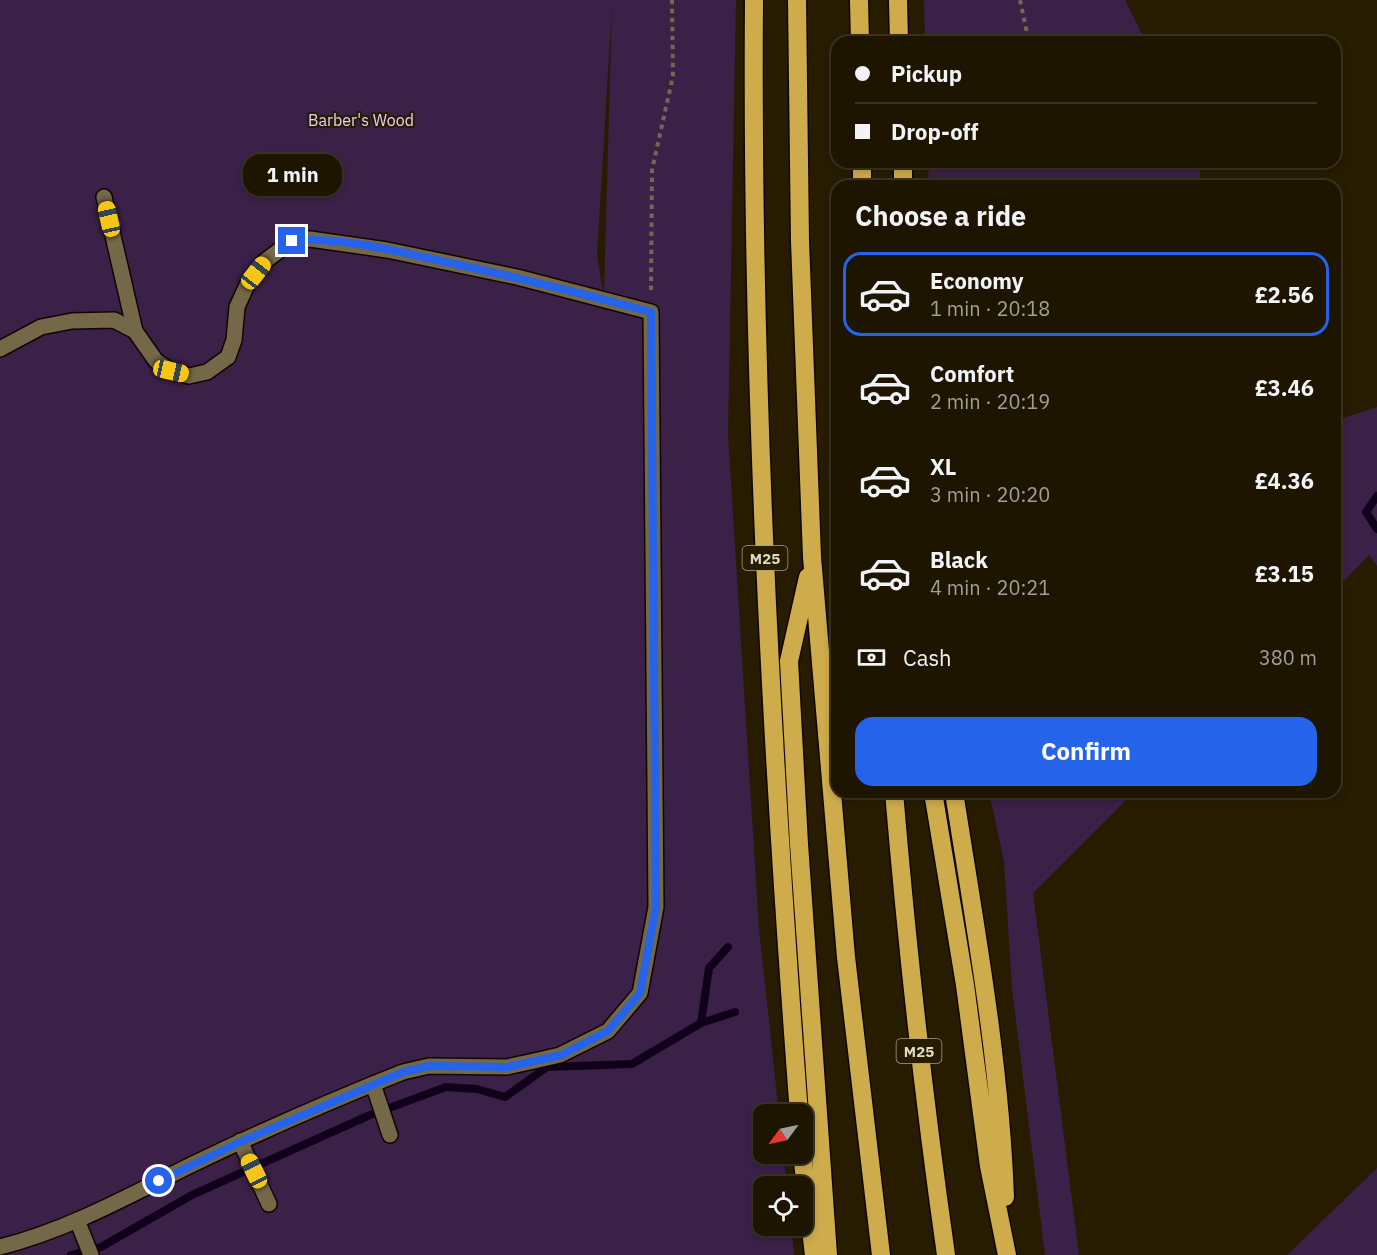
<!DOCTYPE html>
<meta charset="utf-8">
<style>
body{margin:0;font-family:"IBM Plex Sans",sans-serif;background:#251e0a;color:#f1f3f6;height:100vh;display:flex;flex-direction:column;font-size:22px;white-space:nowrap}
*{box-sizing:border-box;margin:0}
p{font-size:20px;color:#a09f99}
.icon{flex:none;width:33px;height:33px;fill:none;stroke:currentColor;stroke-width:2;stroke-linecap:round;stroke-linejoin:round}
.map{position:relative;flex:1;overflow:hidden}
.details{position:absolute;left:831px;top:180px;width:510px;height:618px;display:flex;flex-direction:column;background:#1d1500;border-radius:18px;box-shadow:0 3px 9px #0003,0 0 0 2px #3b3422}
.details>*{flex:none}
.banner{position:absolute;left:831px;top:36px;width:510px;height:132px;border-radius:18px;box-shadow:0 3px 9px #0003,0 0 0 2px #3b3422;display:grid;align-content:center;height:132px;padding:0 24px;background:#1d1500}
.needle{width:39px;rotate:237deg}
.tools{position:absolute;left:753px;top:1104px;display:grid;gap:12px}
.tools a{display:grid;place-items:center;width:60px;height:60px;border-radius:12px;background:#1d1500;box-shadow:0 3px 9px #0003,0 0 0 2px #3b3422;font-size:30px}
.end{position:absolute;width:27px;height:27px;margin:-14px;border:8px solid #2563eb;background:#fff;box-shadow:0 0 0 3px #fff}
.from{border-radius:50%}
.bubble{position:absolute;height:42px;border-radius:18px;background:#1d1500;box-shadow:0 3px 9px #0003,0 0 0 2px #3b3422;font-size:20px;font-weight:700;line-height:42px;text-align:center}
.car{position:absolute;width:18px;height:36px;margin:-18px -9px;border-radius:8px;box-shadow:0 0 4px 2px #0007;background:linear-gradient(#f5c518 24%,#345 0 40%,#f5c518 0 76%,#345 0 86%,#f5c518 0)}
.banner b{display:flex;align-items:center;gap:21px;height:57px;font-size:22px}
.banner b+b{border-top:2px solid #3b3422}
.banner i{width:15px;height:15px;background:#f1f3f6}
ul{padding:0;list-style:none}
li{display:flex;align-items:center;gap:18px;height:84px;margin:0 12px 9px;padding:0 12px;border:3px solid transparent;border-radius:18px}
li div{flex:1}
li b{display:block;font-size:22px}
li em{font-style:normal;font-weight:700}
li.active{border-color:#2563eb}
li>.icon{width:54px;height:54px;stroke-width:1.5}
h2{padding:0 24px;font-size:27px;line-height:72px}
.pay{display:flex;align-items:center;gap:15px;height:66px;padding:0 24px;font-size:22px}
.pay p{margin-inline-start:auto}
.primary-button{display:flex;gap:12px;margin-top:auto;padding:12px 24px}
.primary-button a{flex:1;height:69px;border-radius:18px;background:#2563eb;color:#fff;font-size:24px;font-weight:700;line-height:69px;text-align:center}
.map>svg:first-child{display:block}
.green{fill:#3b2048;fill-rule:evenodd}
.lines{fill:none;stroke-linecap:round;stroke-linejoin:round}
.stream{stroke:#11001b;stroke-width:8}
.minor-casing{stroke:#0f0600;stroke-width:18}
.highway-casing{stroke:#0f0600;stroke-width:21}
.path{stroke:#726951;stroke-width:4;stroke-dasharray:4.5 4.5;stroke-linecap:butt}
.minor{stroke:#756848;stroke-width:15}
.highway{stroke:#ceab4b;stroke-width:18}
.route{stroke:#2563eb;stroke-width:8}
.labels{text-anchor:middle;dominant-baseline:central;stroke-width:4.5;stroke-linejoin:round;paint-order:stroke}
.shield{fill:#271c00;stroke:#a8a08c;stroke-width:1.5}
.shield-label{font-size:15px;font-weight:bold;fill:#e0d9c8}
.park-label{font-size:16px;fill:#e9cff7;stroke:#271c00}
</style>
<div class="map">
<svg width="1377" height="1255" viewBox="0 0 1377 1255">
<rect width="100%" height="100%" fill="#271c00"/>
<path class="green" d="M0,0h736l-8,435 31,494 20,185h-15v40h19l4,32h-23v40h27l3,29h-794zM612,6l-8,287h-1l-6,-38z
M924,0h201l21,42h-221z
M928,162h272v24h-271z
M1377,407v159l-8,-11 -34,35v-169z
M989,792h145l-101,101 46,362h-34l-33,-266 -8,-128z
M1377,1168v87h-90z"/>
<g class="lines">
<path class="stream" d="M1377,496l-11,16 11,17
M701,1023l8,-55 19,-21
M71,1255l30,-8 91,-52 178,-80 76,-28 31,2 28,8 42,-30 85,-3 69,-41 34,-11"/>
<defs>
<path id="minor" d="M0,349l41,-22 31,-6 42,-1 21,11
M373,1084l17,51
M240,1141l29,63
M77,1220l14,35
M0,1247c68,-17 130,-52 193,-83 69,-33 139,-64 210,-92l26,-6 78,1 27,-6 26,-6 48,-24 32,-38 16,-86 -5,-595 -134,-35 -130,-27 -77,-11 -18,2 -27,20 -18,24 -10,22 -3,33 -6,17 -21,15 -18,4 -18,-5 -15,-10 -21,-30 -31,-134"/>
<path id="highway" d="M754,0c-3,372 17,743 45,1114
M797,0l3,241 12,316 34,400 35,298
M859,0l1,42
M898,0l1,42
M862,162v24
M903,162v24
M808,577l-19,84 10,183 29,411
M894,792c13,155 30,309 52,463
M933,792l32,193 24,181 18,89
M954,792c21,134 46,269 51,405
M802,1154l12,101"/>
</defs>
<use href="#minor" class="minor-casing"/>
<use href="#highway" class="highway-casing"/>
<path class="path" d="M1020,0l9,42
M1086,42l13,-4
M651,290l1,-120 21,-94 -1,-76"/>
<use href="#minor" class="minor"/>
<use href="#highway" class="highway"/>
</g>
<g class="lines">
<path class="route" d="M159,1181l81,-39 163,-70 26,-6 78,1 54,-12 47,-24 32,-38 16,-86 -5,-595c-74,-20 -148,-38 -223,-54 -41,-9 -95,-22 -136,-17"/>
</g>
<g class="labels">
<g class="shield">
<rect x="742.5" y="546" width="45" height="24" rx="4.5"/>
<rect x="896.5" y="1039" width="45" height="24" rx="4.5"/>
</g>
<g class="shield-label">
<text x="765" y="558">M25</text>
<text x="919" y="1051">M25</text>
</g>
<g class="park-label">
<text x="361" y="120">Barber's Wood</text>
</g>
</g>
</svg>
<div class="tools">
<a><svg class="needle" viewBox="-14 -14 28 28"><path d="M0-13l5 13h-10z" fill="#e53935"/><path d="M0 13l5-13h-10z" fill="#a09f99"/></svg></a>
<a><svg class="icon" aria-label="locate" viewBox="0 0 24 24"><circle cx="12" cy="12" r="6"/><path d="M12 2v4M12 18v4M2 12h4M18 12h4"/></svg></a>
</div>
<i class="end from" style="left:159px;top:1181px"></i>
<i class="end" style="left:292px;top:241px"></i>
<div class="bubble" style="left:243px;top:154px;width:99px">1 min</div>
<i class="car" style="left:109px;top:219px;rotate:347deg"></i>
<i class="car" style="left:256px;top:273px;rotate:38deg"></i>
<i class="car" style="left:171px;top:371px;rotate:103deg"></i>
<i class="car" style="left:254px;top:1171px;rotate:334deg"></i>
<div class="banner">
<b><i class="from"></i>Pickup</b>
<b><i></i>Drop-off</b>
</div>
<section class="details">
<h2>Choose a ride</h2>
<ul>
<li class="active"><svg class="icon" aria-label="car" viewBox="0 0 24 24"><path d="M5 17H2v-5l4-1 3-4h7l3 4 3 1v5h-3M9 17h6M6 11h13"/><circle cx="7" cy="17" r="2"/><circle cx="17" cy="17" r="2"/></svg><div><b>Economy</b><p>1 min · 20:18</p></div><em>£2.56</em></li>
<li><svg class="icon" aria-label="car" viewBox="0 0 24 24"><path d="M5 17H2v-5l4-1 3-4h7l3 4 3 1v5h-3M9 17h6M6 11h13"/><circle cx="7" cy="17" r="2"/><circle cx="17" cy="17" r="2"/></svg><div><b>Comfort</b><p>2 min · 20:19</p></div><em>£3.46</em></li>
<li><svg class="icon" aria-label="car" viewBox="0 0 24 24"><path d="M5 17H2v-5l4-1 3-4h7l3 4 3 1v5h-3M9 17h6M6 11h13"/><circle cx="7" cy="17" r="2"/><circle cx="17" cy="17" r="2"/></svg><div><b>XL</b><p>3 min · 20:20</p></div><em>£4.36</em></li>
<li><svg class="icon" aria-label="car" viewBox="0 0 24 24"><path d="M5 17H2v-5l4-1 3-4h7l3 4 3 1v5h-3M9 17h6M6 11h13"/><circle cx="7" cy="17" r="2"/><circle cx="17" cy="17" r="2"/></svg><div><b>Black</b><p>4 min · 20:21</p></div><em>£3.15</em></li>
</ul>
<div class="pay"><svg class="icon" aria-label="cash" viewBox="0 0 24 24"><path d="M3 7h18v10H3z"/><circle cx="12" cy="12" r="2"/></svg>Cash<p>380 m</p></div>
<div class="primary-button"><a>Confirm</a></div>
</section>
</div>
